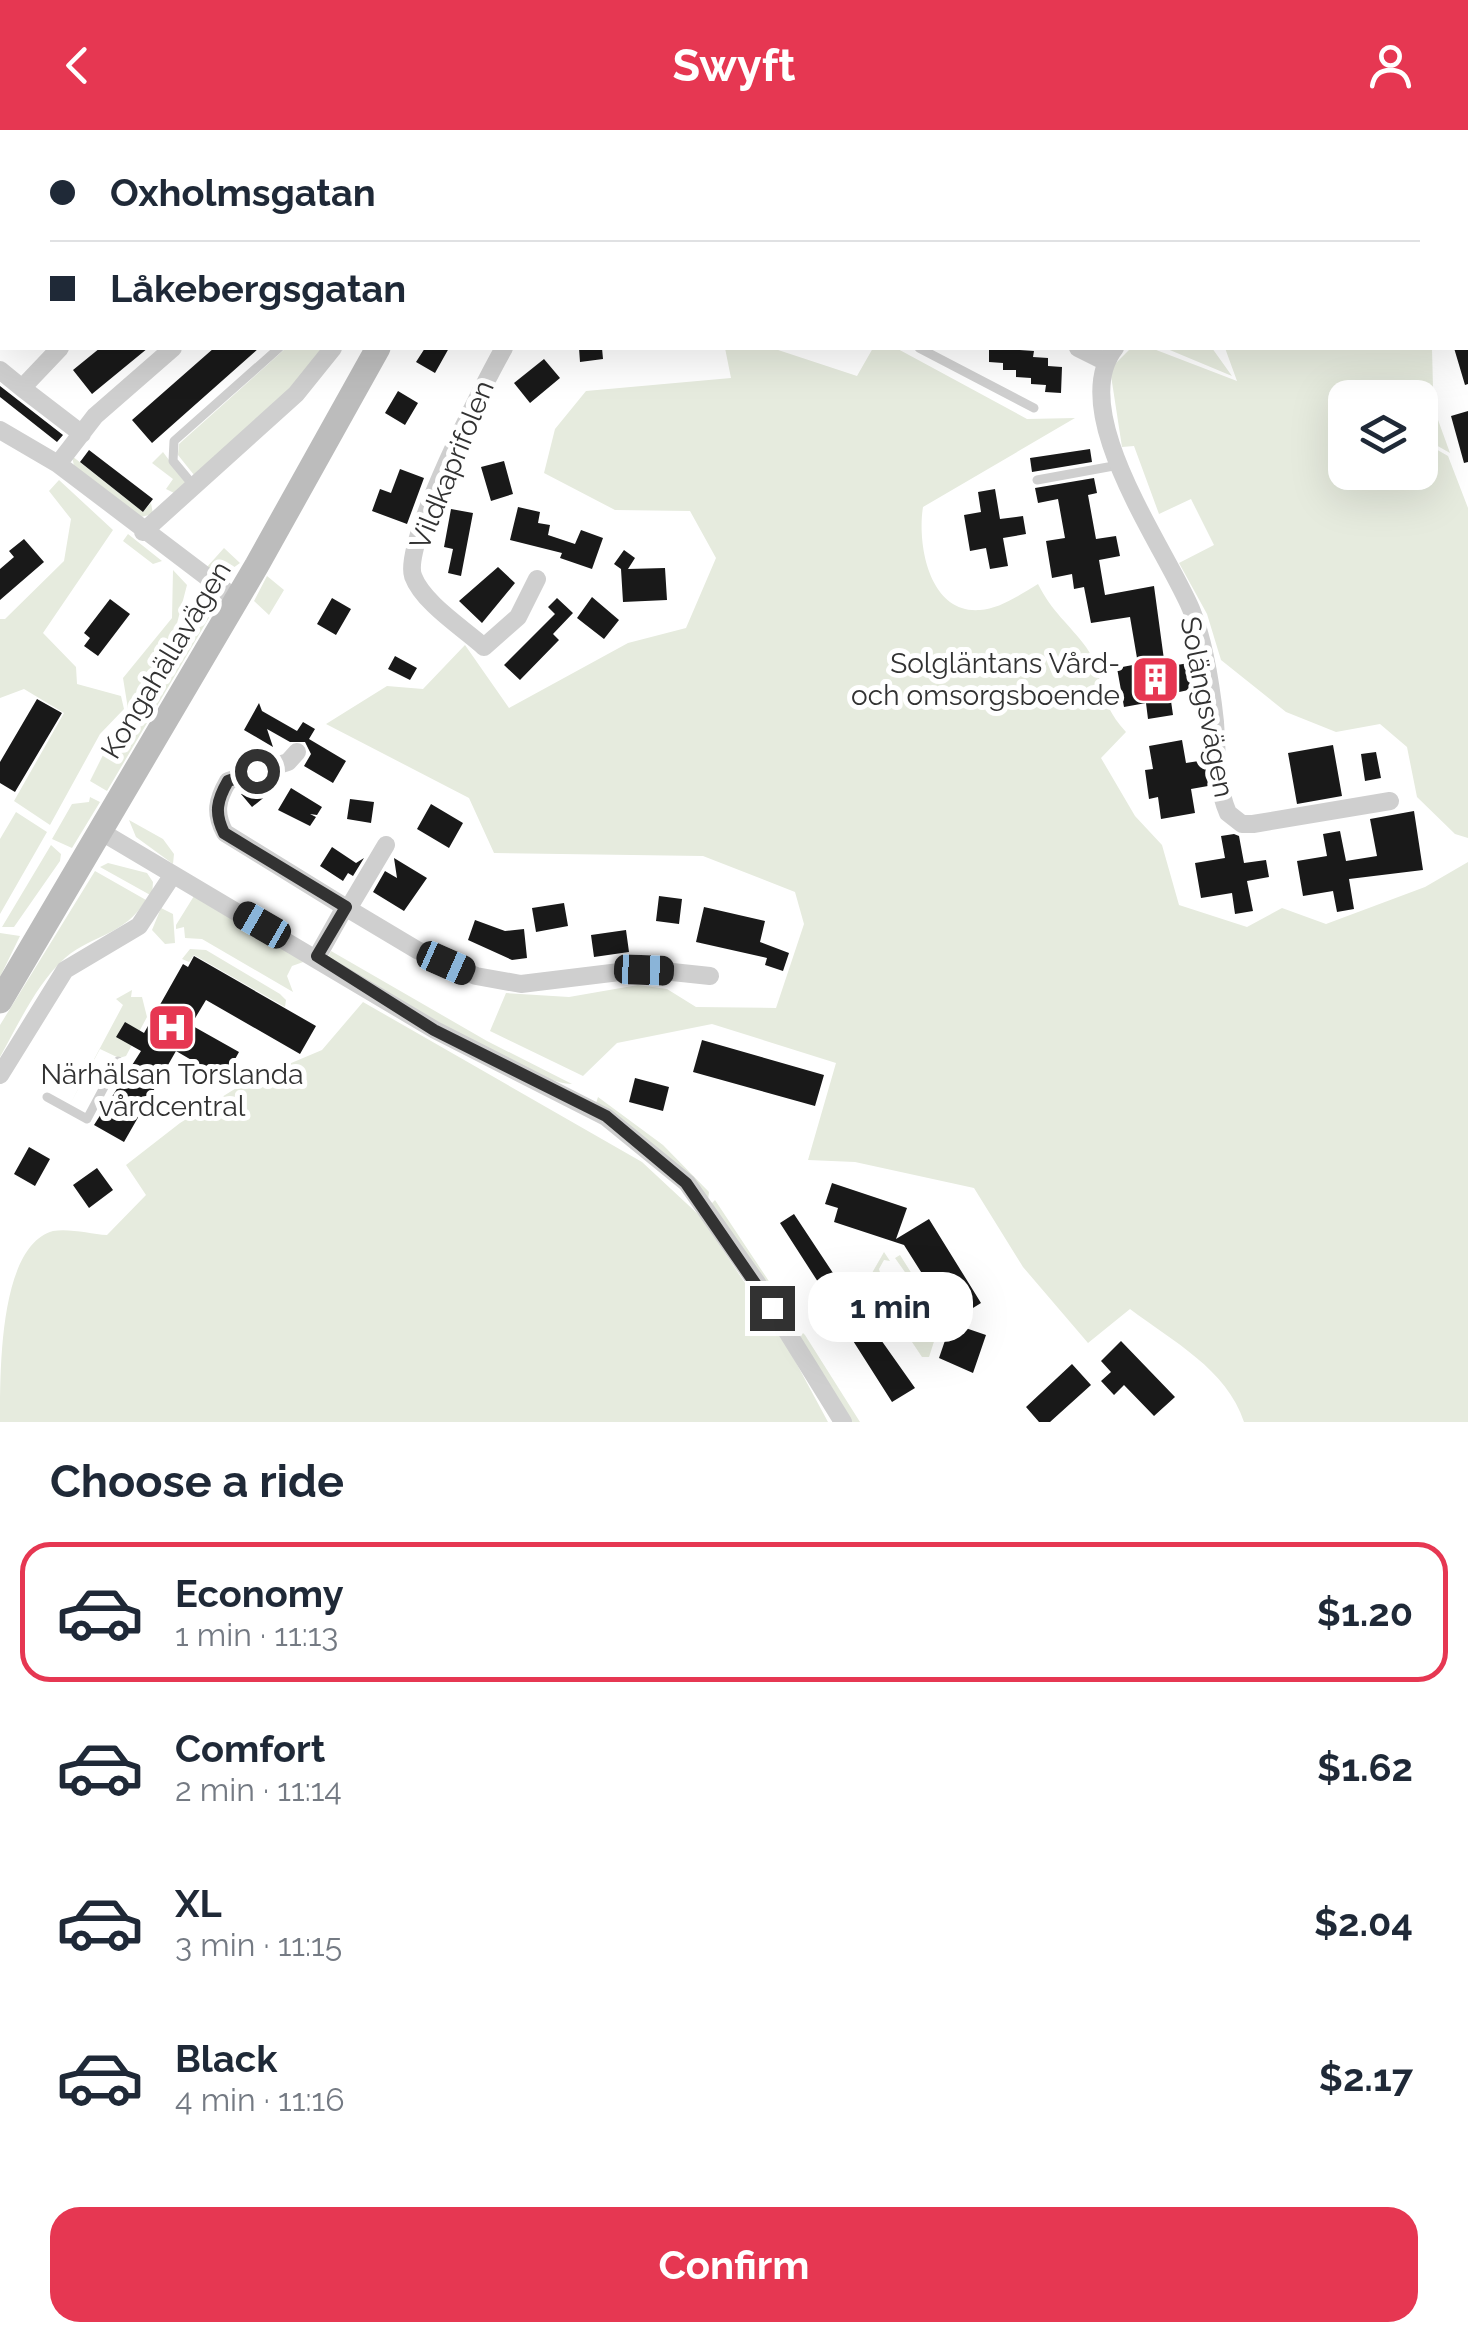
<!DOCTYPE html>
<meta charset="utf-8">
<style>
body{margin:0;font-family:Raleway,sans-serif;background:#f2f2f3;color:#1f2937;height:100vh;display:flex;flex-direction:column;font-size:38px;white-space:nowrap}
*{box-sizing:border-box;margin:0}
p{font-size:32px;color:#747a83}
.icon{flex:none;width:55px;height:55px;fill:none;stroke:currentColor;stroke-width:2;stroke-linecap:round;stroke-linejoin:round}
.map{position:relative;height:1292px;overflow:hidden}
.side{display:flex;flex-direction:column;background:#fff;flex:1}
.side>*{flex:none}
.guide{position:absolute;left:0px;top:0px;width:1470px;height:220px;box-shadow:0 10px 40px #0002;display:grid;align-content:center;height:220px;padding:0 50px;background:#fff}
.buttons{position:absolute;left:1328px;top:250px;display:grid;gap:20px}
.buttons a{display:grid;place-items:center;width:110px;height:110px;border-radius:20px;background:#fff;box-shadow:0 10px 40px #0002;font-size:50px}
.end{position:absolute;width:45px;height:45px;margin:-22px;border:12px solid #323232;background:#fff;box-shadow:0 0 0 5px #fff}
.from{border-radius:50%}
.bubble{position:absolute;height:70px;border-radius:30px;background:#fff;box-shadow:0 10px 40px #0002;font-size:32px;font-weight:700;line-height:70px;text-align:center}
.car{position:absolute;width:30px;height:60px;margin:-30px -15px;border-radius:12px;box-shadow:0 0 8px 2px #0007;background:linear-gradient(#222 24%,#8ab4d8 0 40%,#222 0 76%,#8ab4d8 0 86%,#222 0)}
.guide b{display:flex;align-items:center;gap:35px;height:95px;font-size:38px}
.guide b+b{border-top:2px solid #e0e1e3}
.guide i{width:25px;height:25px;background:#1f2937}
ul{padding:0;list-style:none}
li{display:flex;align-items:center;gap:30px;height:140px;margin:0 20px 15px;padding:0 30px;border:5px solid transparent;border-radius:30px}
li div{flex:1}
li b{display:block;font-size:38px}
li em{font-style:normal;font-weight:700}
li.selected{border-color:#e63752}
li>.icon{width:90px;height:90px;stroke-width:1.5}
h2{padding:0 50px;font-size:45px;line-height:120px}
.primary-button{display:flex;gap:20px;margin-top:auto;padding:20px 50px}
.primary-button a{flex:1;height:115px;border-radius:30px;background:#e63752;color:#fff;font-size:40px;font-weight:700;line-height:115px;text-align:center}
header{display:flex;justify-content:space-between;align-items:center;height:130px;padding:0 50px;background:#e63752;color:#fff;font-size:45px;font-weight:700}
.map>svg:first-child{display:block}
.green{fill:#e6ebde}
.building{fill:#191919}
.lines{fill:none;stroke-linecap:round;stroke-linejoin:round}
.lane{stroke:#cfcfcf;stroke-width:9}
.street{stroke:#cfcfcf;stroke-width:18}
.secondary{stroke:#bcbcbc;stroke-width:25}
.route{stroke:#323232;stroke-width:12}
.labels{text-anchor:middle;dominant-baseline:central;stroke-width:10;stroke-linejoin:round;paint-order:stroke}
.street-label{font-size:28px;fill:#323232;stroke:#fff}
.poi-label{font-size:28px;fill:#323232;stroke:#fff;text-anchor:end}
</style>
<header><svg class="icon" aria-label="back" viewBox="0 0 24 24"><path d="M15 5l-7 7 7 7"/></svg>Swyft<svg class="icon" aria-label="person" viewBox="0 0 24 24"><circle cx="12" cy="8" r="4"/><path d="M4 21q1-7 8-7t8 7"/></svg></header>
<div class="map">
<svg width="1468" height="1292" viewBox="0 0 1468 1292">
<rect width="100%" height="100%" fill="#fff"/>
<path class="green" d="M760,0h156l-153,2z
M1280,0h188v161v-159z
M286,218h38l-25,33 -105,94 -16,-20 1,-11z
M725,218h47l85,28 16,-28h23l131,71 48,-1 -152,89c-6,37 6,107 57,103 20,-1 41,-16 58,-26 14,28 31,40 48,63 20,28 8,50 40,85l-25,26 34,58 27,29 17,60 68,22 35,-19 44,16 99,-37 43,-25v560h-224c-17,-53 -72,-81 -114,-113l-42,34 -65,-76 -49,-79 -119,-26 -47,-2 28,-97 -124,-39 -95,19 -34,33 -93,-45 16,-38 63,4 69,-12 29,4 29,18 80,1 28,-84 -9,-32 -92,-36 -209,-3 -25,-55 -143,-74 61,-38 36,3 42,-44 44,63 119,-65 58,-15 30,-70 -26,-47 -75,-1 -71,-37 11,-44 31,-38 145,-13z
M1131,218h20l86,33 -12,-33h207l1,41 -91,5 5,3 -2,75h75v-32l28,16 20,52v330l-13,-4 -38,-37 -10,-50 -27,-23 -44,8 -50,-20 -65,-52 -14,-46 -28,-51 35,-18 -23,-46 -32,15 -25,-68 -12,1 -12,-78z
M1165,218h47l20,28z
M1347,265h82l21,58 -30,-17v-38z
M163,322l23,31 -12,10 -8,-4 7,-10 -21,-16z
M72,326l71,56 8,-9 2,11 -12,3 -67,-51z
M59,350l54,50 -70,103 33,34 1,17 44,12 3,13 -24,25 -50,91 -36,-24 50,-88 -40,-24 -24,9v-79h5l59,-58 7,-42 -22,-28z
M128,404l34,27 -9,3 -30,-23z
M224,418l16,15 -18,13 -15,-9z
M173,440l14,15 -12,46 -47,78 -5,-31 49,-60z
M267,446l17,14 -15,25 -15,-14z
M199,460l11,3v23l-103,175 -17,-10 18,-36 66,-99z
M90,667l10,5 -28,46 -20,-9 20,-35 17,-2z
M16,682l31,20 -47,82v-75z
M129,690l34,19 11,15 -1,10 -37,-27z
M51,715l10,9 -1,7 -46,66h-12z
M108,733l39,10 6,9 -1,14 -52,-29z
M95,741l51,29c-22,36 -51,33 -81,58 -28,25 -47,67 -65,99v-32z
M194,766l112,65 -14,5 -5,10 6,16 -91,-53 -17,-1 -1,-11 -8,2v-4z
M161,778l12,6 2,29 -10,1 -13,-14z
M0,803l20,3 -20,41z
M190,819l16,1 74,44 6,6 -1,7 -91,-52 -5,7 -7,-3z
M331,821l156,90 85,43c-36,2 -203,-102 -244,-127z
M132,860l-1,7h11l5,20 -21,39 -7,2 -19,-9 -31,57 54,-101 -7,-6z
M363,872l279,160 58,54 86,128 42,78h-828c0,-57 0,-176 53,-191 16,-3 38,3 54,4l39,-40 -20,-30 54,-42 66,-41 76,-32z
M598,967l65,48 46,47 -1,8 -112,-97z
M715,1070l75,113 -6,1 -74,-109z
M884,1122l6,9 -6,-1 -5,9 4,14 10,3 7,-8 6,2 1,-5 -12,-17 5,-3 41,65 -12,37h-7l-48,-72 -2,-12z
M803,1203l2,2 55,87h-10l-50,-84z"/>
<path class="building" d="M100,218h48l-56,46 -19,-24z
M214,218h45l-107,95 -20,-23z
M425,218h24l-14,25 -19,-11z
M579,218h23l1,11 -23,3z
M989,218l45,3 -1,6 15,1v8l14,1 -1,26 -16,-1 1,-7 -15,-1v-6l-15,-1v-7h-13v-7l-14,-1z
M1454,218h14v36l-3,1z
M544,229l16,19 -30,25 -16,-20z
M0,256l63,49 -6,7 -57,-45z
M398,261l20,12 -13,22 -20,-12z
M1468,281v51l-4,1 -13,-47z
M1090,319l2,13 -60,10 -2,-14z
M89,320l64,49 -10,13 -63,-50z
M504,331l9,33 -22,7 -10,-34z
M400,339l24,9 -17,46 -35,-13 8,-22 11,4z
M1094,348l3,15 -9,2 8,44 20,-3 4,20 -21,4 6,35 49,-9 11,81 24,-4 4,26 -23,5 3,21 -25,4 -2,-16 -22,4 -7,-39 21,-4 -8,-47 -39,6 -7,-36 -10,2 -2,-15 -20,4 -6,-37 19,-3 -7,-39 -20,4 -3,-15z
M995,359l5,30 23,-3 3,18 -23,4 5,28 -18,3 -4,-21 -16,3 -6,-36 17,-3 -3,-20z
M518,377l22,5 -2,11 12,2 -2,10 27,9 6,-14 22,8 -11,31 -32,-11 2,-5 -52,-13z
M451,379l22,4 -12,63 -13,-3 5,-24 -9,-2z
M24,409l20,23 -44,38v-31l14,-12 -5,-6z
M624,420l11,8 -7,11 37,-1 2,32 -44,2 -2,-33 -7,-5z
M498,437l17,16 -33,40 -23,-22z
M592,467l27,23 -15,19 -27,-21z
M332,468l19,11 -15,26 -19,-11z
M557,468l16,15 -20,21 6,6 -39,40 -16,-15 51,-51 -7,-7z
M110,469l20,15 -32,42 -14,-10 6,-8 -6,-5z
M395,526l22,12 -7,12 -22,-11z
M37,569l25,14 -47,79 -15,-9v-21z
M259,573l3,8 35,20 6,-9 12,7 -6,10 37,22 -13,22 -29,-17 7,-12 -6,-12h-15l-23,-13 6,18 -29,-17z
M1182,610l4,23 19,-3 3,26 -17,3 4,24 -34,6 -3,-22 -9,2 -4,-29 8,-1 -4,-23z
M1333,615l9,51 -45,8 -9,-51z
M1376,622l5,26 -16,3 -4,-27z
M259,654l8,11 -15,12 -11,-13z
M291,658l31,19 -5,8 -7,-1 6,3 -6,9 -32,-16z
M350,669l24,3 -3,21 -24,-4z
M431,674l32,19 -14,25 -32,-19z
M1414,681l9,59 -74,9 5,30 -17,3 -4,-21 -30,5 -6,-35 30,-5 -4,-22 17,-3 6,30 31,-5 -7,-37z
M1234,704l5,2 5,27 22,-3 3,17 -22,4 6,30 -18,3 -3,-21 -31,5 -6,-35 30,-5 -4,-22z
M332,717l24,16 8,-5 -11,18 -5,-3 -5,8 -23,-15z
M394,728l33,20 -23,33 -31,-19 12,-21 12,7z
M659,766l23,3 -3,25 -23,-3z
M564,773l4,23 -32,6 -4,-24z
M704,777l61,14 -5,21 29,11 -6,18 -18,-6 2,-7 -71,-16z
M475,790l30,11 19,-2 3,29 -15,2 -44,-20z
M626,800l3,22 -35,5 -3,-22z
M194,826l122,70 -16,28 -94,-54 -15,25 48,27 -15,27 -48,-28 -52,91 -30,-17 47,-74 -25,-14 9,-15 19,11 39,-69 5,3z
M702,910l122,35 -9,31 -122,-34z
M635,948l34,9 -6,24 -34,-9z
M29,1017l21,12 -15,27 -21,-12z
M97,1038l16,22 -24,18 -16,-23z
M832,1053l75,25 -11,31 33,-20 52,84 -29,18 -48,-76 -70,-23 4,-14 -13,-4z
M794,1084l39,59 -15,9 -38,-59z
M859,1167l8,13 -5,3 53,75 -23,14 -49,-77 -14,8 -8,-13z
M951,1193l35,12 -13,38 -34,-15z
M1121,1211l54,56 -21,19 -30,-31 -10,10 -13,-14 10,-9 -10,-11z
M1072,1234l19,21 -41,37h-11l-13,-15z"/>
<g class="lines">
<path class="lane" d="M263,0l2,2
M84,2l2,-2
M433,2l3,-2
M1193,2l7,-2
M0,77l2,-2
M919,218l115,60
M1037,350l82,-15
M193,355l-20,-24 1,-20 105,-93
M47,967l40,22 31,-58"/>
<path class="street" d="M732,0l3,2
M1125,0l1,2
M679,2l3,-2
M0,175l2,-2
M60,218l-38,40 60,46
M504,218c-20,35 -102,195 -91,228 10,27 50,52 71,71l34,-30 19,-38
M1078,218l26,13
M1115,218c-50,63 50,199 76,261 14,34 20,76 24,113 2,29 1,64 13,91l14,11h11l137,-23
M0,240l22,18
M0,300l58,34 178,135
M58,334l37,-48 78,-68
M143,402l153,-138 37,-46
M297,622l-9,10 -60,19c-11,19 -14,32 -3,52l120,74
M100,701l335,199 171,87 81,66 70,100 86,139
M348,779l38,-64
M317,827l28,-50 72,43 59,26 45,8 123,-15 66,7
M0,945l65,-105 74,-44 33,-50"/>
<path class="secondary" d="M514,2l2,-2
M0,871l257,-436 121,-217"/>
</g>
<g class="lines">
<path class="route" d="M257,641l-29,10c-11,19 -14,32 -4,52l122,74 -29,49 117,74 172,86 80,67 86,125"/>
</g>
<defs>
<symbol id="building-square" viewBox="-11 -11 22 22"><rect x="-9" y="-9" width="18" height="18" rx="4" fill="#e63752" stroke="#fff"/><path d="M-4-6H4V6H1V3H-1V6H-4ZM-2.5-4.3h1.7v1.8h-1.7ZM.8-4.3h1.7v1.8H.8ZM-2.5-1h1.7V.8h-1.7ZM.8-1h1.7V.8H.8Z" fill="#fff"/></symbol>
<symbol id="hospital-square" viewBox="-11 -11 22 22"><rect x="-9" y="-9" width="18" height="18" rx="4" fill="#e63752" stroke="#fff"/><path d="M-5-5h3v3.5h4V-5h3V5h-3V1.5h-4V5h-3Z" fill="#fff"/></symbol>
</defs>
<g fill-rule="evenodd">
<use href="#building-square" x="1128" y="522" width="55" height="55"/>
<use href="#hospital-square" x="144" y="870" width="55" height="55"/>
</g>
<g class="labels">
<g class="street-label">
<text transform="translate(452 335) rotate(-68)">Vildkaprifolen</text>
<text transform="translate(166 530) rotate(-59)">Kongahällavägen</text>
<text transform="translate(1207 577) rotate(79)">Solängsvägen</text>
</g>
<g class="poi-label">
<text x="1120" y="533">Solgläntans Vård-<tspan x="1120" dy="32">och omsorgsboende</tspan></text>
<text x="172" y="944" text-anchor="middle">Närhälsan Torslanda<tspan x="172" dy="32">vårdcentral</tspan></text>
</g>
</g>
</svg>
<div class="buttons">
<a><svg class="icon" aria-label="layers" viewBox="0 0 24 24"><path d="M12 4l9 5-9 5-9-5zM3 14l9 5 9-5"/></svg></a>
</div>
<i class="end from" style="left:257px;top:641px"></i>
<i class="end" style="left:772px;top:1178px"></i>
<div class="bubble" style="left:808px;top:1142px;width:165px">1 min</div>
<i class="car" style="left:262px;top:795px;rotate:300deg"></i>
<i class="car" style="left:446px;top:833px;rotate:114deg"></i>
<i class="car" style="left:644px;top:840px;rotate:92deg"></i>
<div class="guide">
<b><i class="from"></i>Oxholmsgatan</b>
<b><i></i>Låkebergsgatan</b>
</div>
</div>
<section class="side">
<h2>Choose a ride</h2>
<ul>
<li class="selected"><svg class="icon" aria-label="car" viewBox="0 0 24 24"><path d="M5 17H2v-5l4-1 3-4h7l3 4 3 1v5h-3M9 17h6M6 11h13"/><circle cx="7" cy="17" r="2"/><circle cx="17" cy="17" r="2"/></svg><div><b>Economy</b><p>1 min · 11:13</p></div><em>$1.20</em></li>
<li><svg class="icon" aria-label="car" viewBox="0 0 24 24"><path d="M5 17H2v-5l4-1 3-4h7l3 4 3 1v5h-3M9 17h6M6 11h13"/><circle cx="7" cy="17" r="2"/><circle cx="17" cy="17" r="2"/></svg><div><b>Comfort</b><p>2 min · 11:14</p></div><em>$1.62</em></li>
<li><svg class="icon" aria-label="car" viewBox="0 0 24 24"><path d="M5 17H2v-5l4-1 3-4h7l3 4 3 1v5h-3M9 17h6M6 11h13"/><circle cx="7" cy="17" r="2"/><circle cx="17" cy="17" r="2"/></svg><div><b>XL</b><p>3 min · 11:15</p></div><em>$2.04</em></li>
<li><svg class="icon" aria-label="car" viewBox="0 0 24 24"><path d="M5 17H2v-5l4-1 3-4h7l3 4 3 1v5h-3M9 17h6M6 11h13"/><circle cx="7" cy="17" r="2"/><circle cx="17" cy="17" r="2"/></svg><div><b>Black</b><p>4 min · 11:16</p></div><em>$2.17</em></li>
</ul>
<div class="primary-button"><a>Confirm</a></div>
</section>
